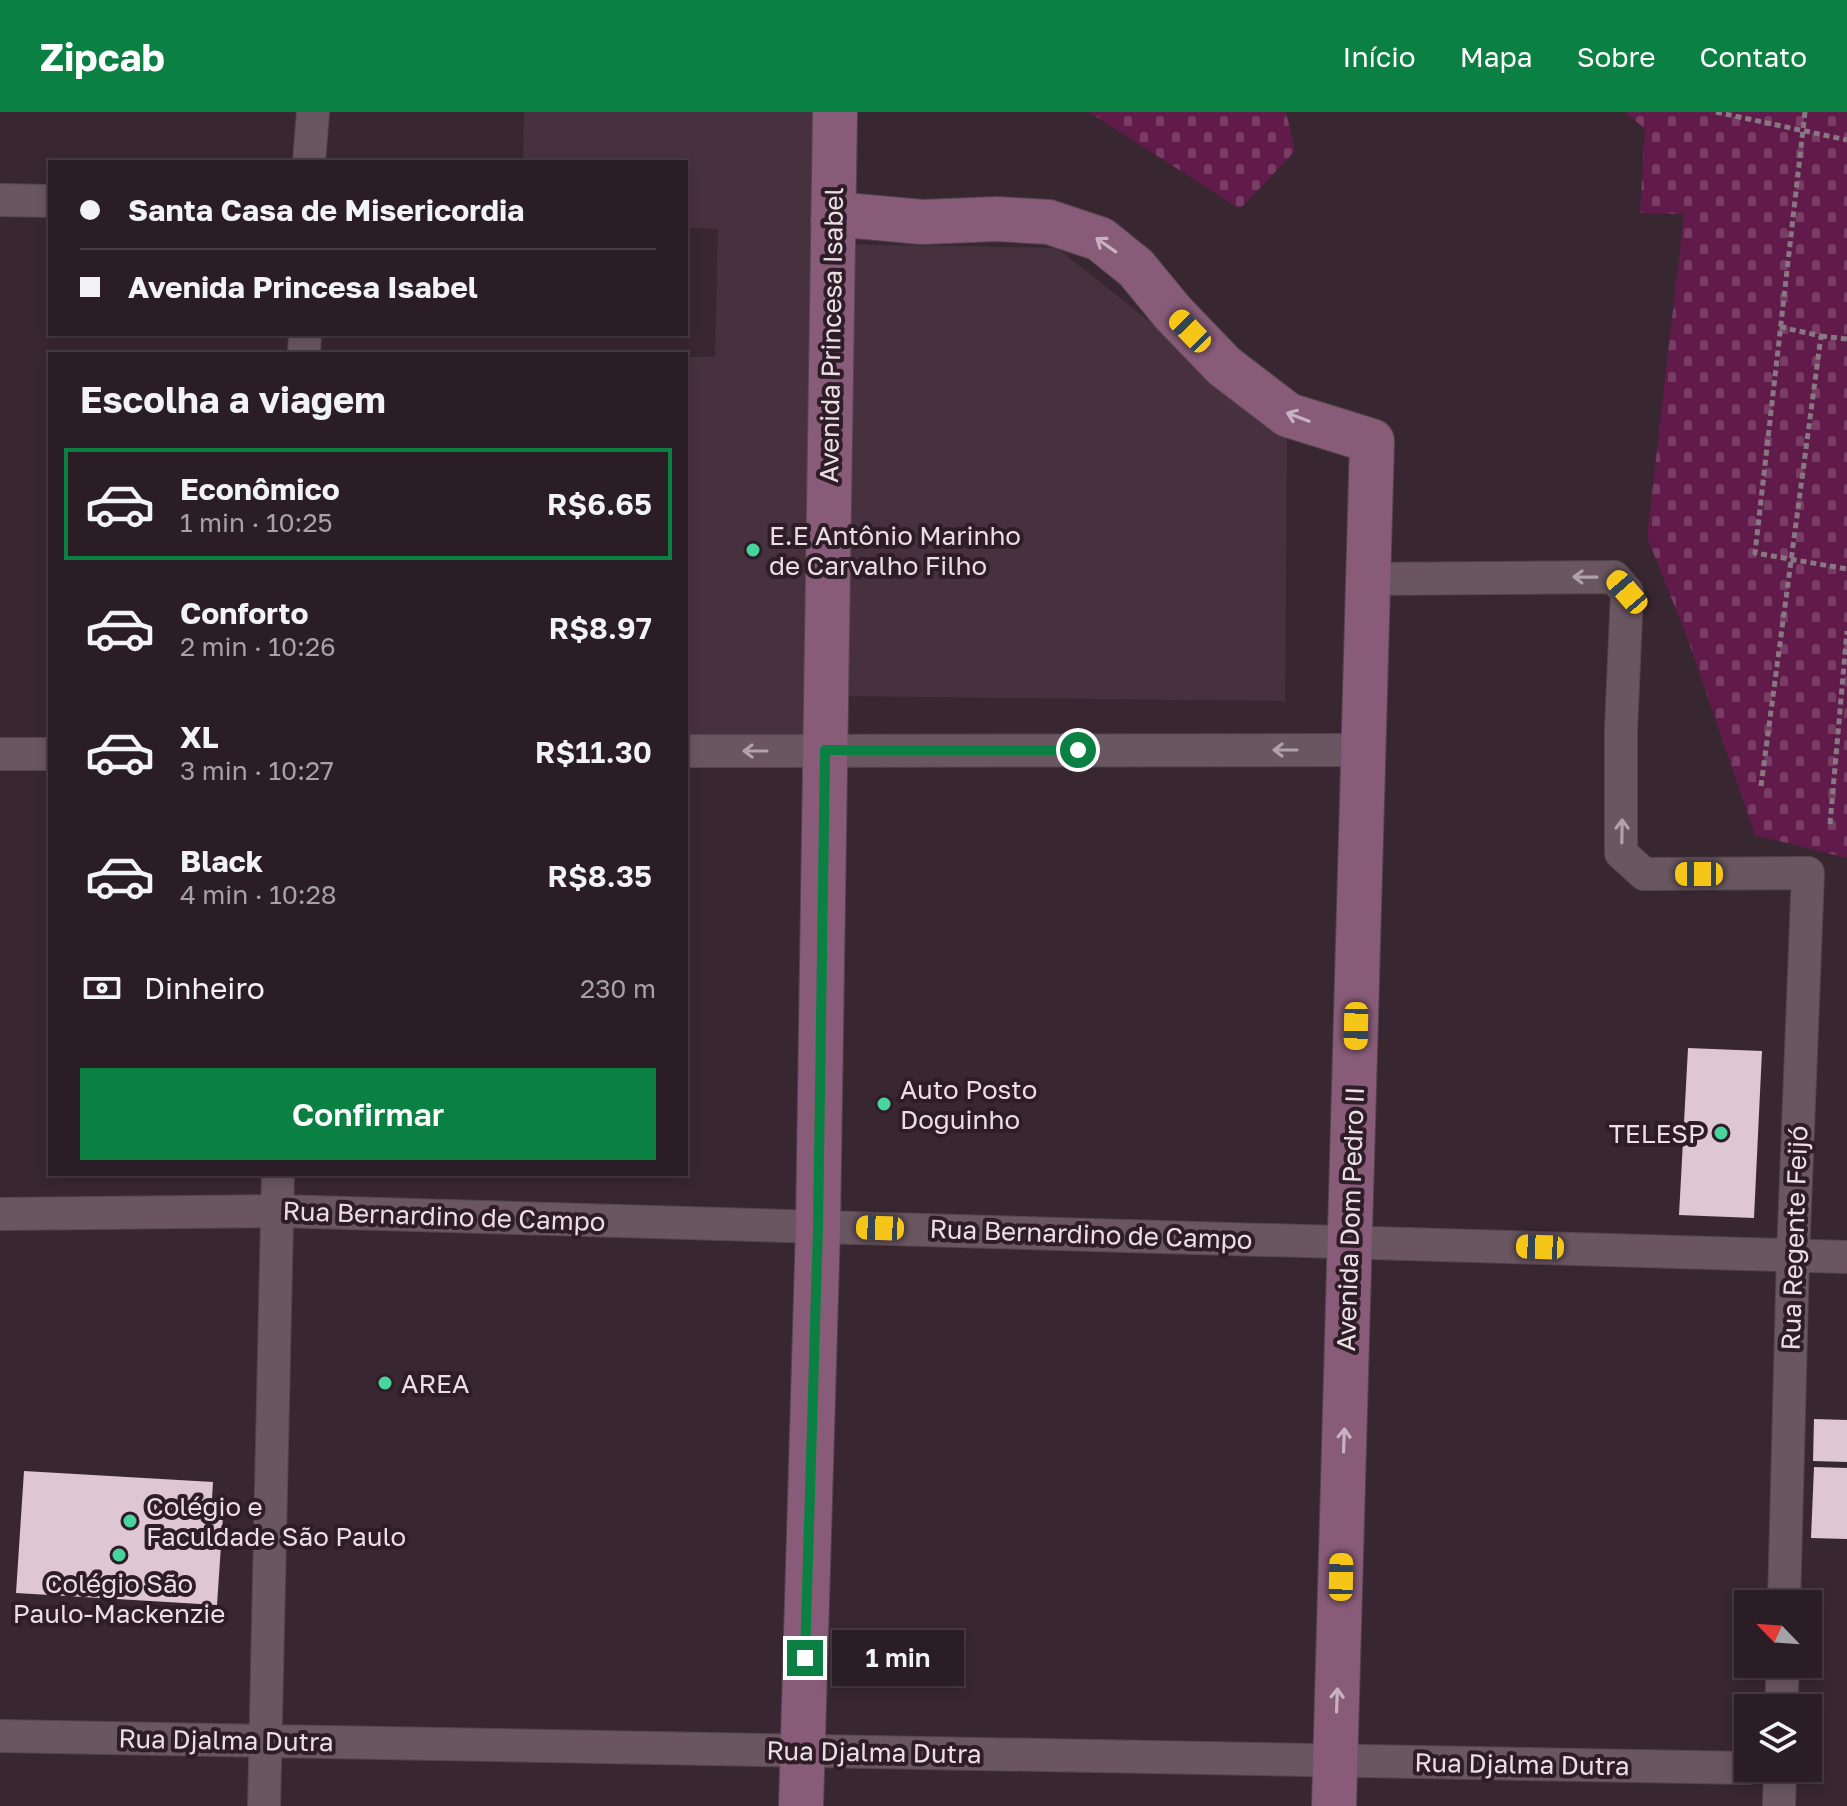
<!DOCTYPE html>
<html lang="pt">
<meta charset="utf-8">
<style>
body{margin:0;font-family:"Golos Text",sans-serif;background:#32262d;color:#f1f3f6;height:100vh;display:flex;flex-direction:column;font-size:30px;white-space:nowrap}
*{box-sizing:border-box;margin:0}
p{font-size:26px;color:#a5a2a7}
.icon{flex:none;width:44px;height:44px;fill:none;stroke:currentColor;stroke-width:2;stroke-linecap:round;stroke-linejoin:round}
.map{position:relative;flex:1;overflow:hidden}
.drawer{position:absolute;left:48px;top:240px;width:640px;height:824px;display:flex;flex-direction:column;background:#2a1d25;border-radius:0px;box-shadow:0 4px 12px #0003,0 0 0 2px #463b42}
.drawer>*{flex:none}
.banner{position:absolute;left:48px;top:48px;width:640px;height:176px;border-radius:0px;box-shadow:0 4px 12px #0003,0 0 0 2px #463b42;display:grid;align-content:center;height:176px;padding:0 32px;background:#2a1d25}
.needle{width:52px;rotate:295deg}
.fabs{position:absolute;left:1734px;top:1478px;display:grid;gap:16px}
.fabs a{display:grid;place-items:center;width:88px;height:88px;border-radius:0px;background:#2a1d25;box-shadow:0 4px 12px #0003,0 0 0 2px #463b42;font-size:40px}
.end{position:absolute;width:36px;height:36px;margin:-18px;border:10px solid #0b8043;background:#fff;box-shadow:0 0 0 4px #fff}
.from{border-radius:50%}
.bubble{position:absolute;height:56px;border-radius:0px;background:#2a1d25;box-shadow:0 4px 12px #0003,0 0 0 2px #463b42;font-size:26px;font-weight:600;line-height:56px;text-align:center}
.car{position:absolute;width:24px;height:48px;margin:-24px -12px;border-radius:10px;box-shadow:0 0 6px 2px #0007;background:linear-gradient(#f5c518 24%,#345 0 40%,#f5c518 0 76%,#345 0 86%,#f5c518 0)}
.banner b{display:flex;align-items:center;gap:28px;height:76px;font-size:30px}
.banner b+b{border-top:2px solid #463b42}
.banner i{width:20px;height:20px;background:#f1f3f6}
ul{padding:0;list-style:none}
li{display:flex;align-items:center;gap:24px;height:112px;margin:0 16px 12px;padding:0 16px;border:4px solid transparent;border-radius:0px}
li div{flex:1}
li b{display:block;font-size:30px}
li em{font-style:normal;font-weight:600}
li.on{border-color:#0b8043}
li>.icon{width:72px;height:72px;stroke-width:1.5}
h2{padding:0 32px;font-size:36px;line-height:96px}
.pay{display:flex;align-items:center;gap:20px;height:88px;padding:0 32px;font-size:30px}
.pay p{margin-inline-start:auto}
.action{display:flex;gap:16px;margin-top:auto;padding:16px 32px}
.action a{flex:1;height:92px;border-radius:0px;background:#0b8043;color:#fff;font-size:32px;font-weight:600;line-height:92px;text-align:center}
header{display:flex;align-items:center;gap:48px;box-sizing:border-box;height:112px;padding:0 40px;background:#0b8043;color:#fff}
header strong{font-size:38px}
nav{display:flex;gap:44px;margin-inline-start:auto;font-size:28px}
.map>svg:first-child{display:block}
.built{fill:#48313f}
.cemetery{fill:url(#cemetery-stones)}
.building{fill:#dec6d3}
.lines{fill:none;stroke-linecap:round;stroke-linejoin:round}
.minor-casing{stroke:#54454e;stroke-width:34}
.secondary-casing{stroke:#54454e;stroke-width:46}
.path{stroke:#877881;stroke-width:5;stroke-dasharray:6 4;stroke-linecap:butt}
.minor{stroke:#695661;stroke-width:32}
.secondary{stroke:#885c78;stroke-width:44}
.oneway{stroke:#c8b1c0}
.oneway2{stroke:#b0a1aa}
.route{stroke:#0b8043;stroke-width:10}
.poi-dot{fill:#48d49d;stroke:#2e1d27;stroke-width:3}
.labels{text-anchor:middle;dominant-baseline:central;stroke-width:8;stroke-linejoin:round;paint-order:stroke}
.street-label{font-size:26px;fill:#ebdfe6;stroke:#2e1d27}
.poi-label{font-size:26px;fill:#ebdfe6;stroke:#2e1d27;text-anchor:start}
</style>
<header>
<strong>Zipcab</strong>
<nav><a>Início</a><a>Mapa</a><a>Sobre</a><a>Contato</a></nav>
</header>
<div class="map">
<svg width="1847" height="1694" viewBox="0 0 1847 1694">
<defs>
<pattern id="cemetery-stones" width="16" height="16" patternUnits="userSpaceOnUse" patternTransform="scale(2)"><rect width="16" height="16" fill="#611b4b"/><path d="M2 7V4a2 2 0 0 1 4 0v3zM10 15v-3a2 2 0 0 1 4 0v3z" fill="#783c65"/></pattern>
</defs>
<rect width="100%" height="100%" fill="#382731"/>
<path class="built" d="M524,0h308l-17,632 -129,-1v-386h29l3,-128 -32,-1v-66h-163z
M836,132l221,4 230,182 -2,271 -445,-5z"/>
<path class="cemetery" d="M1089,0h197l9,39 -55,58z
M1625,0h222v746l-92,-23 -68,-198 -40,-100 37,-323 -44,-1 5,-84z"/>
<path class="building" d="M1688,936l74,3 -8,167 -75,-3z
M1814,1307l33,1v42l-34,-1z
M1814,1355l33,1v71l-36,-1z
M24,1359l189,11 -2,33 12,1 -6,89 -201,-12z"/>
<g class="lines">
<defs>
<path id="minor" d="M309,50l4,-50
M0,88l50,1
M304,242l1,-20
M1368,467l246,-2 13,15 -6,138v123l23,21 164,-1 -15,383 -9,348
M686,639l677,-1
M0,642h50
M0,1102l277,-3 1570,46
M1781,1596l2,-44
M0,1624l1748,32
M264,1694l14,-632
M1779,1694l1,-38"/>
<path id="secondary" d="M833,107l23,-3 66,6 75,-3 52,3 51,17 36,29 37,45 51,53 64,49 84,26 -38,1365
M801,1694l17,-579 17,-1115"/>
</defs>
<use href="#minor" class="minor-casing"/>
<use href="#secondary" class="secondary-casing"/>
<path class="path" d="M1716,0l131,28
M1805,0l-50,441 92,16
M1821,224l26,3
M1761,674l60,-450 -41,-9
M1830,712l17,-193"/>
<use href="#minor" class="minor"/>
<use href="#secondary" class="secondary"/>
</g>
<defs><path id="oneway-shaft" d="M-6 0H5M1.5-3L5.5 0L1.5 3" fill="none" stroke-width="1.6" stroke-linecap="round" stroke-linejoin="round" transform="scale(2)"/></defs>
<g class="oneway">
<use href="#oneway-shaft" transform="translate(1106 133) rotate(-145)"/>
<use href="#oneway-shaft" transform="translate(1298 305) rotate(-159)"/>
<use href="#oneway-shaft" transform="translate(1344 1328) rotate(-88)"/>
<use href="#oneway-shaft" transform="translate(1337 1588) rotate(-88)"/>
</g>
<g class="oneway2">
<use href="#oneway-shaft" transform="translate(1585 465) rotate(-179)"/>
<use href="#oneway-shaft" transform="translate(1285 638) rotate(180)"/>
<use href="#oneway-shaft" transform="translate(755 639) rotate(180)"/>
<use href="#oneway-shaft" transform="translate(1622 719) rotate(-89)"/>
</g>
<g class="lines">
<path class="route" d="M805,1546l13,-431 7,-477h253"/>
</g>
<g class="poi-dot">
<circle cx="753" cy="438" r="8"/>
<circle cx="884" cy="992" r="8"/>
<circle cx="1721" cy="1021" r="8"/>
<circle cx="385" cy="1271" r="8"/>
<circle cx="130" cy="1409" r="8"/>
<circle cx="119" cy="1443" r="8"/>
</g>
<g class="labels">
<g class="street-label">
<text transform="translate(831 223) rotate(-89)">Avenida Princesa Isabel</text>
<text transform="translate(444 1104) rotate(2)">Rua Bernardino de Campo</text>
<text transform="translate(1350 1107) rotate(-88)">Avenida Dom Pedro II</text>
<text transform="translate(1091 1122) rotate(2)">Rua Bernardino de Campo</text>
<text transform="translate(1794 1126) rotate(-88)">Rua Regente Feijó</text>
<text transform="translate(226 1628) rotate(1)">Rua Djalma Dutra</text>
<text transform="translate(874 1640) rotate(1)">Rua Djalma Dutra</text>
<text transform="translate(1522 1652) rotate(1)">Rua Djalma Dutra</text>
</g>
<g class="poi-label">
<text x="769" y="423">E.E Antônio Marinho<tspan x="769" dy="30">de Carvalho Filho</tspan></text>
<text x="900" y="977">Auto Posto<tspan x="900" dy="30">Doguinho</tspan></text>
<text x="1705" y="1021" text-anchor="end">TELESP</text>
<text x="401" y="1271">AREA</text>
<text x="146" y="1394">Colégio e<tspan x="146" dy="30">Faculdade São Paulo</tspan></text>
<text x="119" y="1471" text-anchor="middle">Colégio São<tspan x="119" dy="30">Paulo-Mackenzie</tspan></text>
</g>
</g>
</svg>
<div class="fabs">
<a><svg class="needle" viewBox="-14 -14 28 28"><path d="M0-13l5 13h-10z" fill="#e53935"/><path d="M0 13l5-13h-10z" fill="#a5a2a7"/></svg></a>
<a><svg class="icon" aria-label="layers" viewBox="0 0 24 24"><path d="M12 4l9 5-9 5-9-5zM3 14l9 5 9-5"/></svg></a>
</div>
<i class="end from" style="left:1078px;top:638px"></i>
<i class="end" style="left:805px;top:1546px"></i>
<div class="bubble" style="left:832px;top:1518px;width:132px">1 min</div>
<i class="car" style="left:1190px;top:219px;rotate:316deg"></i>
<i class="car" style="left:1627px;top:480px;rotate:319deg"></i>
<i class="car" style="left:1699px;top:762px;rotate:270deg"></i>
<i class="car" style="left:1356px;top:914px;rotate:181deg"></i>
<i class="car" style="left:880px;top:1116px;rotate:272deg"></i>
<i class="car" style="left:1540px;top:1135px;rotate:272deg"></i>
<i class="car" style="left:1341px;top:1465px;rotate:1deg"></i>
<div class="banner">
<b><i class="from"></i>Santa Casa de Misericordia</b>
<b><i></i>Avenida Princesa Isabel</b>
</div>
<section class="drawer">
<h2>Escolha a viagem</h2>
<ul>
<li class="on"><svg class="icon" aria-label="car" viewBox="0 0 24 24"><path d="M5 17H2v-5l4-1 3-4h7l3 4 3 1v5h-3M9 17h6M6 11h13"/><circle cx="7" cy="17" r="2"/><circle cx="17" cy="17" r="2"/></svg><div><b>Econômico</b><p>1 min · 10:25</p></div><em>R$6.65</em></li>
<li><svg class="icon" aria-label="car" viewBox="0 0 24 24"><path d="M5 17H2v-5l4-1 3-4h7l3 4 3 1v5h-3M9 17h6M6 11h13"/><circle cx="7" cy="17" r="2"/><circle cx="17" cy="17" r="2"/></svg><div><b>Conforto</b><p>2 min · 10:26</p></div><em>R$8.97</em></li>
<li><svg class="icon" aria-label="car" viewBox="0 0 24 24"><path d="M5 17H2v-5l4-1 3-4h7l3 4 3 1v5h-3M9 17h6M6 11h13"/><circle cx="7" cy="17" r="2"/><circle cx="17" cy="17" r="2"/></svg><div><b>XL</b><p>3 min · 10:27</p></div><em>R$11.30</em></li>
<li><svg class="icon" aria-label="car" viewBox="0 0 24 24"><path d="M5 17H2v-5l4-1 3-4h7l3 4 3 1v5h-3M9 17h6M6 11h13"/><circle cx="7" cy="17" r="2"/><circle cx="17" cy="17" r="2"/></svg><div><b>Black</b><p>4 min · 10:28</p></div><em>R$8.35</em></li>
</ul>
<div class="pay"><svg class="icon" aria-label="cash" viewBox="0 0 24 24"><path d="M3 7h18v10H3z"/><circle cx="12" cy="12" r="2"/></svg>Dinheiro<p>230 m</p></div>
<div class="action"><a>Confirmar</a></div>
</section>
</div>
